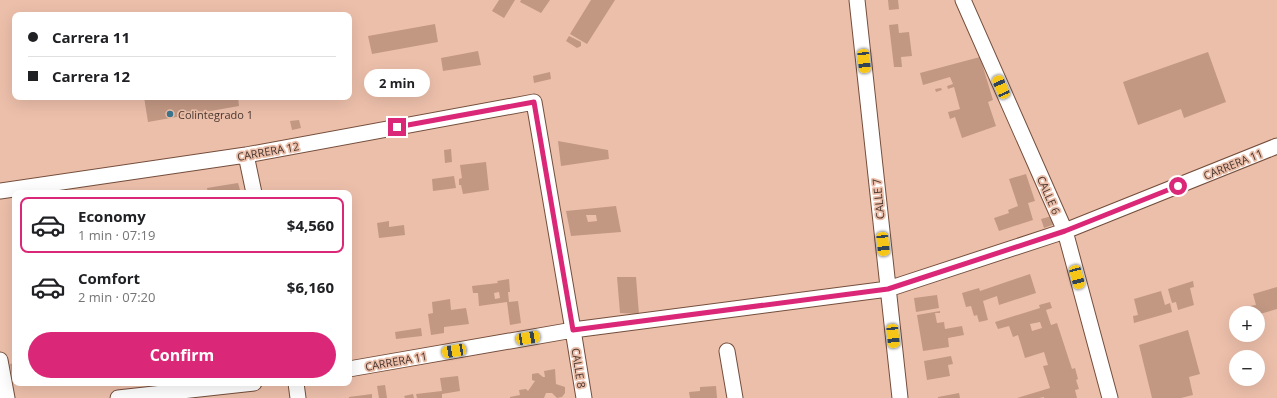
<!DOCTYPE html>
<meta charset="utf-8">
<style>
body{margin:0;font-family:"Open Sans",sans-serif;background:#f2f2f2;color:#202124;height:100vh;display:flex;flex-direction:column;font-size:15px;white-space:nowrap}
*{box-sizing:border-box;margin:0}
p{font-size:13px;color:#757577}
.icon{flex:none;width:22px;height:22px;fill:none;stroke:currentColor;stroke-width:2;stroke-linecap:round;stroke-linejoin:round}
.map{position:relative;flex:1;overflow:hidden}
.side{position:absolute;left:12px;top:190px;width:340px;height:196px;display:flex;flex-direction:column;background:#fff;border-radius:8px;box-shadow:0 4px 16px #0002}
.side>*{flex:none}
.banner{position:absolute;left:12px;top:12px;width:340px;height:88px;border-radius:8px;box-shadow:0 4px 16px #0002;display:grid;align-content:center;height:88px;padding:0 16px;background:#fff}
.buttons{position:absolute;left:1229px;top:306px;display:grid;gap:8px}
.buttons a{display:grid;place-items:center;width:36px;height:36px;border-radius:50%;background:#fff;box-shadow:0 4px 16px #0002;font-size:20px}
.end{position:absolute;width:18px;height:18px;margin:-9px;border:5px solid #db2777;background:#fff;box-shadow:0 0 0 2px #fff}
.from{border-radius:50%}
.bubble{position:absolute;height:28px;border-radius:14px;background:#fff;box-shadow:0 4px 16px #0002;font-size:13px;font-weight:700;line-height:28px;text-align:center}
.car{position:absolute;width:12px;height:24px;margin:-12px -6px;border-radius:5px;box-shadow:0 0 3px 1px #0007;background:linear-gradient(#f5c518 24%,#345 0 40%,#f5c518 0 76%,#345 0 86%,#f5c518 0)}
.banner b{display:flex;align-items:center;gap:14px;height:38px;font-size:15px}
.banner b+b{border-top:1px solid #e0e0e0}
.banner i{width:10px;height:10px;background:#202124}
ul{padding:7px 0 0;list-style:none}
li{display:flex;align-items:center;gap:12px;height:56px;margin:0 8px 6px;padding:0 8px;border:2px solid transparent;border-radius:8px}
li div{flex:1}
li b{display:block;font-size:15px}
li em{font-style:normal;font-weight:700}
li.selected{border-color:#db2777}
li>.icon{width:36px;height:36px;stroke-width:1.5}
.action{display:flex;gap:8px;margin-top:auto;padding:8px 16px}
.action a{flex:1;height:46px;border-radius:24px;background:#db2777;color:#fff;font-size:16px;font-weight:700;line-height:46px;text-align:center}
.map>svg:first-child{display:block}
.building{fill:#c29883;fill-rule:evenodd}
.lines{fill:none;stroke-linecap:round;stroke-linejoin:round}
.minor-casing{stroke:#744e3c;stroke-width:17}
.minor{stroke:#fff;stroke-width:15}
.route{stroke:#db2777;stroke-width:5}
.poi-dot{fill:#3b768e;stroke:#ecbfaa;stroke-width:1.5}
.labels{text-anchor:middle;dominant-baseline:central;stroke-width:3.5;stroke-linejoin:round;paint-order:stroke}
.poi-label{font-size:11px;fill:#49372f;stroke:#ecbfaa;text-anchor:start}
.street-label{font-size:11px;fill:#49372f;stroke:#ecbfaa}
</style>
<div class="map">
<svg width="1277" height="398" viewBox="0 0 1277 398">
<rect width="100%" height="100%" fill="#ecbfaa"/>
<path class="building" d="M499,0h16l-11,18 -12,-7z
M521,0h29l-9,13 -21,-11z
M591,0h24l-28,44 -17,-10z
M888,0h10l1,9 -10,1z
M435,24l3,18 -66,12 -4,-18z
M898,24l1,9 10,-1 3,24 -11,1 1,10h-8l-5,-42z
M569,36l12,6v4l-4,2 -11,-7z
M478,51l3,14 -38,6 -2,-13z
M1208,52l18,50 -42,16 -3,-9 -43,16 -15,-43z
M980,57l13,43 -5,2 8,24 -34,12 -7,-21 -5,2 -2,-7 12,-3 -6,-22 -6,2 -1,-3 6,-2 -3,-7 -27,8 -3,-12z
M550,72l1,7 -17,4 -1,-7z
M941,88l1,2 -6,2 -1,-3z
M144,97h94l1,9 -91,16z
M299,120l2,8 -9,2 -2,-9z
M558,141l50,9 1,9 -48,7z
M451,149l1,13 -7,1 -1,-13z
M486,162l3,28 -26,4 -2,-9h-2v-6l3,-1 -2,-13z
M1026,174l9,27 -7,2 5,17 -34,11 -5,-13 15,-5 -1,-3 10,-4 -9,-27z
M454,176l2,12 -23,3 -1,-12z
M238,183l2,7 -3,1 1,2h-30l-1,-5z
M616,206l5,26 -50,4 -5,-25zM586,215h10l1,6 -9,1z
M1052,216l3,8 -11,4 -3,-9z
M389,221v6l15,-2 1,10 -26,3 -2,-15z
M1030,274l6,19 -37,12 -2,-9 -14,5 5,19 -9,2 -2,-7 -3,1 -3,-10 -5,1 -4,-14 17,-5 1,3z
M617,277h19l3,37 -19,-1z
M509,279l1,13h-2l1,10 9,-1 3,22 -11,2 -3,-23 -28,4 -1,-13h-5l-1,-7 26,-3 -1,-2zM499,292l1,6 -5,1 -1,-6z
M1193,281l1,6 -4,1 4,17 -16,5 -2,-8 -4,1 -4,-14z
M1277,287v22l-17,5 1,2 -3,1v-4h-7l-1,-7 6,-1 -3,-11z
M1161,291l4,14 5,-2 2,9 -38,11 -1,-7 5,-1 -4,-16z
M937,295l2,13 -23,4 -2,-14z
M450,299l1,11 15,-2 3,16 -25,3v6l-13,2 -3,-21 5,-1 -1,-11z
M1050,302l2,6 -6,2 5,15 6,-2 15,46 3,-1 3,11 -2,1 3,9 -4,1 2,8h-33v-1l-5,1h-22l33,-10 -7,-22 5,-1 -4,-13 -19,6 -7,-23 -5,2 -4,-11 -11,3 -3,-7 45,-14 -1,-3zM1040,322l2,6 -10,3 -2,-7z
M940,311v2h-5l2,10 7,-1 1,7 17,-3 2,9 -16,3 1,9 -26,4 -6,-36z
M421,328l1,8 -26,3 -1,-7z
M1188,330l12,44 -11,3 4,18 -12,3h-29l-13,-53z
M951,356l2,8 -5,1 2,11 -23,4 -3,-19z
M15,363v19h-2l-3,-18z
M555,369l1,15 9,3v6l-3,4 -5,1 -5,-5h-6l-2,5h-34v-1l10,-2 -1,-5 7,-1 2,2 7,-10 -3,-1v-6l6,-1 5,4h2l-1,-6z
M458,376l2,15 -18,3v4h-25l-1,-4 26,-3 -2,-13z
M385,385l2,13h-8l-2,-12z
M716,386l1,12h-27l-1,-6 11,-1v-4z
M959,393l1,5h-22v-1z
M372,394v4h-23v-1z
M413,394l1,4h-9l-1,-2z"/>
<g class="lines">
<defs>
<path id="minor" d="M857,0l43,398
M963,0l102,231 45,167
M246,155l8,38
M0,191l246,-36 288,-53 39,228 11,68
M727,351l8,47
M0,360l7,38
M349,369l224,-39 315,-41 177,-58 212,-85
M296,383l2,15
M118,398l136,-15"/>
</defs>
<use href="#minor" class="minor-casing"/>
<use href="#minor" class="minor"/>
</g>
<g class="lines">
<path class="route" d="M397,127l137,-25 39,228 315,-41 177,-58 113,-45"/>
</g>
<circle class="poi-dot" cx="170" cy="114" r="4"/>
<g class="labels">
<g class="poi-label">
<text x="178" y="114">Colintegrado 1</text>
</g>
<g class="street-label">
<text transform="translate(268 151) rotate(-10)">CARRERA 12</text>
<text transform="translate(1233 164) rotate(-22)">CARRERA 11</text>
<text transform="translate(1049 195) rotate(66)">CALLE 6</text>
<text transform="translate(878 199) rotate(-96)">CALLE 7</text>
<text transform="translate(396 361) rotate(-10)">CARRERA 11</text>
<text transform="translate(579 368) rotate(81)">CALLE 8</text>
</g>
</g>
</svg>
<div class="buttons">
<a>+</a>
<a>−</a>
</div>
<i class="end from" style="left:1178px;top:186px"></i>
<i class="end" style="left:397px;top:127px"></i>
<div class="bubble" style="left:364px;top:69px;width:66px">2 min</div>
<i class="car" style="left:864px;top:61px;rotate:174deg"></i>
<i class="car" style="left:1001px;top:87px;rotate:336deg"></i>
<i class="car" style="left:883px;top:244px;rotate:174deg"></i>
<i class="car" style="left:1077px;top:277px;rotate:165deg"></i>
<i class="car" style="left:893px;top:336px;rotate:174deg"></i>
<i class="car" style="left:528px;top:338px;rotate:80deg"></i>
<i class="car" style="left:454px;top:351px;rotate:260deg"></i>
<div class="banner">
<b><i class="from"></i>Carrera 11</b>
<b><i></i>Carrera 12</b>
</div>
<section class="side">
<ul>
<li class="selected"><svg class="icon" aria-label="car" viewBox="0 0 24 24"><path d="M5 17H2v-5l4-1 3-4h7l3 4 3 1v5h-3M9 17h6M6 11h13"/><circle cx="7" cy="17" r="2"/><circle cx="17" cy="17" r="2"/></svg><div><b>Economy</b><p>1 min · 07:19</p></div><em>$4,560</em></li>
<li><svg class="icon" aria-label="car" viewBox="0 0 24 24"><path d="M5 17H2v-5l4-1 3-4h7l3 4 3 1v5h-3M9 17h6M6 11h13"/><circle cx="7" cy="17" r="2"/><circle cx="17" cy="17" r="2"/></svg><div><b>Comfort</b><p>2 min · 07:20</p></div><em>$6,160</em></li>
</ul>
<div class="action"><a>Confirm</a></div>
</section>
</div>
